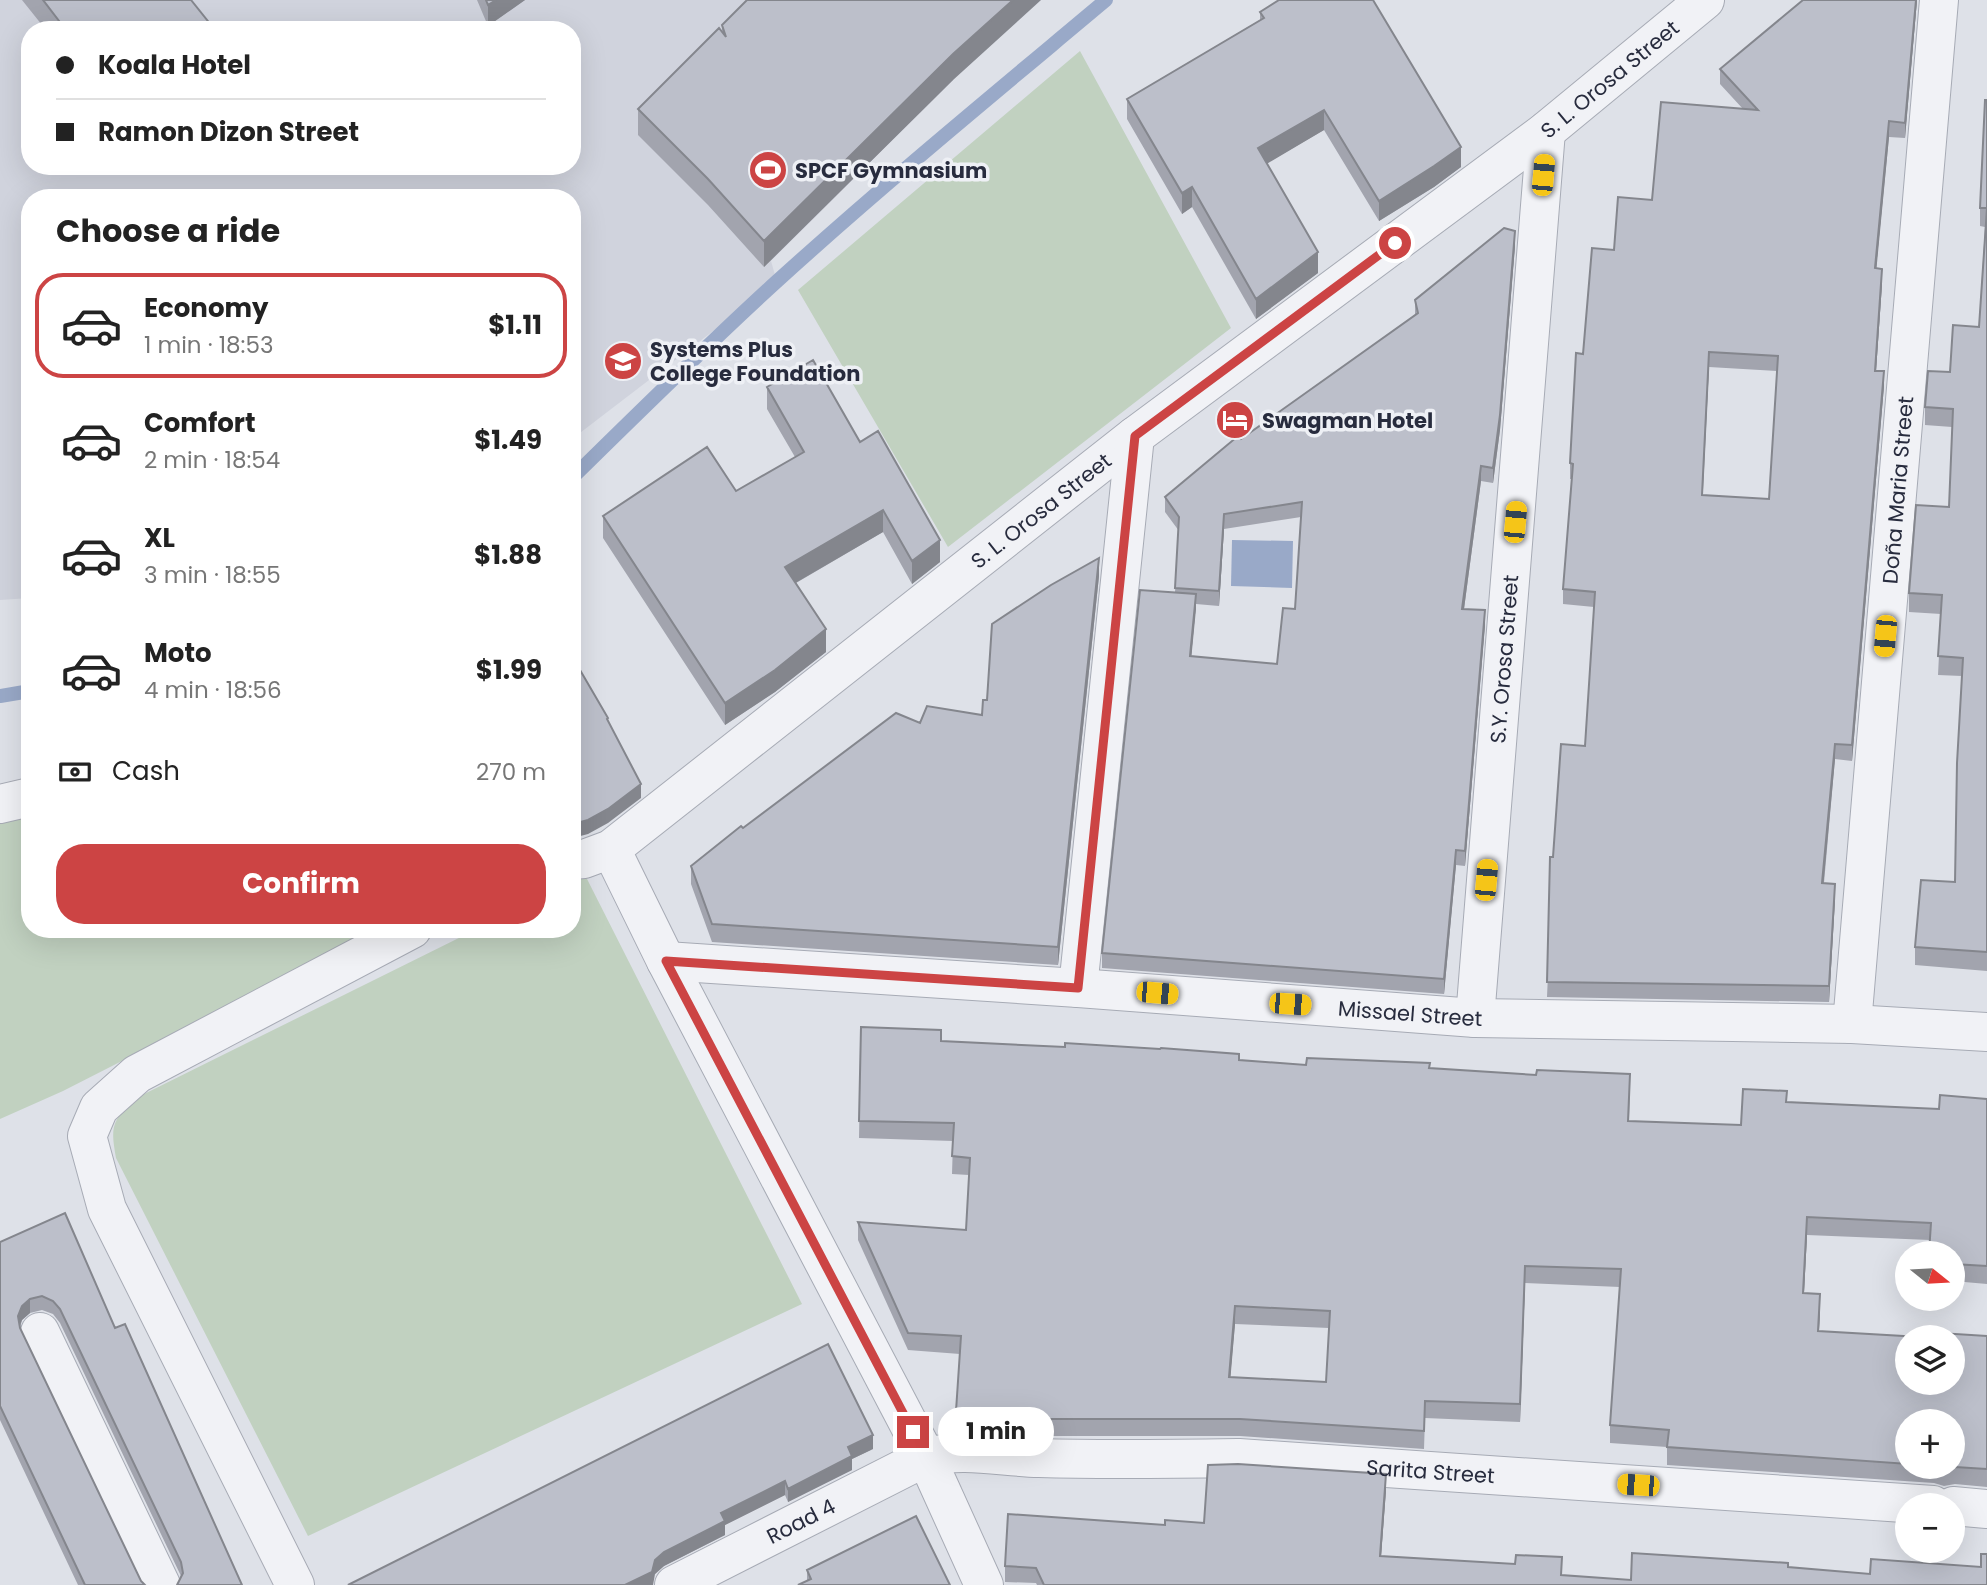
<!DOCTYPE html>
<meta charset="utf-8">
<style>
body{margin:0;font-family:Poppins,sans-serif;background:#f6f6f6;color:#222;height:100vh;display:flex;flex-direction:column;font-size:26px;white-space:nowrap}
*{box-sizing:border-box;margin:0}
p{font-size:23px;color:#767676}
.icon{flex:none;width:38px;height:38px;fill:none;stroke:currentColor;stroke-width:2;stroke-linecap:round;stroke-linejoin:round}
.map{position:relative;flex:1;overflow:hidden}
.details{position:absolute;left:21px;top:189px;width:560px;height:749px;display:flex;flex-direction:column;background:#fff;border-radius:28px;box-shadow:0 7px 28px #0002}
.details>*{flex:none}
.hud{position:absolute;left:21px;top:21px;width:560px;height:154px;border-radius:28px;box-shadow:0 7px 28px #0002;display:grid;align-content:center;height:154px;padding:0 35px;background:#fff}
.needle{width:46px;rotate:108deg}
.buttons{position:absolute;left:1895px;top:1241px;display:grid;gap:14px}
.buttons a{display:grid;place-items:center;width:70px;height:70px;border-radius:50%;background:#fff;box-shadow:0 7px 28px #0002;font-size:35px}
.end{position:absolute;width:32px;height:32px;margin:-16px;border:9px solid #c44;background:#fff;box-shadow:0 0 0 4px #fff}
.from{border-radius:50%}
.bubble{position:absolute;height:49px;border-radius:24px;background:#fff;box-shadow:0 7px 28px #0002;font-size:23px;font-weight:700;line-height:49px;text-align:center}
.car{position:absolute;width:21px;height:42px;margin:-21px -10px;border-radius:9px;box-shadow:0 0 5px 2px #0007;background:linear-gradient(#f5c518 24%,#345 0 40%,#f5c518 0 76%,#345 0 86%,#f5c518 0)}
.hud b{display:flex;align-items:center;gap:24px;height:66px;font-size:26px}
.hud b+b{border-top:2px solid #e0e0e0}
.hud i{width:18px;height:18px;background:#222}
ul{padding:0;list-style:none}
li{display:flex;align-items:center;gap:21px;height:105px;margin:0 14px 10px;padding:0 21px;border:4px solid transparent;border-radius:28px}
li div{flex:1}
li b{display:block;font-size:26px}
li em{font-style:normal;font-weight:700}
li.current{border-color:#c44}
li>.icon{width:63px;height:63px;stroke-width:1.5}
h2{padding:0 35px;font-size:32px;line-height:84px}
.pay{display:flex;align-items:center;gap:18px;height:77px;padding:0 35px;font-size:26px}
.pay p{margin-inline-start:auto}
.button{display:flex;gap:14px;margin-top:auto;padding:14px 35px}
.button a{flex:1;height:80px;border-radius:28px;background:#c44;color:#fff;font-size:28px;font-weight:700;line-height:80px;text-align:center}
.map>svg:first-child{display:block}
.built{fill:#d0d3dd;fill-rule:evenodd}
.green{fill:#c1d1c0}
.water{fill:#99a9c8}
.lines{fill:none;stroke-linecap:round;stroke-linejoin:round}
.stream{stroke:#99a9c8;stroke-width:14}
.minor-casing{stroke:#a7abb5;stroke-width:40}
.minor{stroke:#f1f2f6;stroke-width:38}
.wall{fill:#a2a4ae;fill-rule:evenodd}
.shaded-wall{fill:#84868d}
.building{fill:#bcbfca;stroke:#84868d;stroke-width:2;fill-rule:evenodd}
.route{stroke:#c44;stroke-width:9}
.labels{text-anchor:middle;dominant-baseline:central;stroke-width:7;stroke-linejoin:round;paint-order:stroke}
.street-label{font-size:21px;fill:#282c3e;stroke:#eef0f5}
.poi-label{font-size:21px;font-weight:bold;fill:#282c3e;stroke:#eef0f5;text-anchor:start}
</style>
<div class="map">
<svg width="1987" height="1585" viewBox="0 0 1987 1585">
<rect width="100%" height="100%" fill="#dee1e8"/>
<path class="built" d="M0,0h1041l-88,80 -182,181 6,21 -205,157v-241h-542v400l-30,2zM30,30h542v136h-542z"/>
<path class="green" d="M1080,51l151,277 -283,219 -150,-257z
M30,811v118h351l-318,162 -63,28v-297z
M585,875l217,429 -494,232 -192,-378c-5,-29 -5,-34 14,-57l347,-172h95v-47z"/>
<path class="water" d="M1232,540l61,1 -1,47 -61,-2z"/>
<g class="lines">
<path class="stream" d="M572,478c67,-66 134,-132 203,-195 108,-98 220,-190 331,-283
M0,696l30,-5"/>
<defs>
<g id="minor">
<path d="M0,804l30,-7"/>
<path d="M611,849l55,112 260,496 58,128"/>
<path id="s1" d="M572,860l12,-1 27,-10 524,-413 411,-305 159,-131"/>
<path id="s2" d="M666,961l412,27 397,30 377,6 135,8"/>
<path d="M1078,988l57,-552"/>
<path id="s3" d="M1475,1018l71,-887"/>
<path id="s4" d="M1852,1024l87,-1024"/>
<path d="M40,1332l121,253"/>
<path d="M1953,1506l34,3"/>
<path d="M295,1585l-188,-376 -20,-73 12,-28 38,-34 275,-145"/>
<path id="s5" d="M674,1585l252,-128c38,-9 75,0 113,1 67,2 133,1 200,0l694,47"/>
</g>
</defs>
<use href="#minor" class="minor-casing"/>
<use href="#minor" class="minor"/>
</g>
<path class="wall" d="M22,0h169l24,30h-169z
M477,0h48l-37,26z
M1917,0l-12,138 -16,-1 -13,131 6,16 -6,87 8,15 -32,375 -17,-2 -11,124 11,16 -6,103 -282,-5 6,-140 32,-111 9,-139 -31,-3v-15l9,-110h-2v-16l13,-109 31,-104 38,-50 91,-91 -23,-25v-15zM1709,367l68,4 -8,128 -67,-4z
M1260,12l201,155 -27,20 -55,34 -55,-91 -57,33 51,110 -62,46 -64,-112 -10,7 -55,-95v-20l133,-79z
M722,25l231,55 -189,187 -56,-62 -70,-70v-26l84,-76z
M1987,100v871l-72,-6v-18l40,-65 7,-206 -24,-1 3,-61 -32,-2v-19l40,-86 3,-80 -27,-2v-18l25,-35 29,-45 6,-100 -5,-1v-18z
M1515,246l-15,184 -7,53 -12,-2 -17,128 21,16 -20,241 -9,-1 -12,129 -342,-26v-15l73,-361 4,-61 -14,-19v-15l76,-58 174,-124v-15zM1301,517l-6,92 -18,55 -86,-7 5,-53 23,2 5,-77z
M767,387l93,55 80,120 -28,22 -29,-52 -87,51 30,69 -51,40 -50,33 -122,-187v-22l133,-25 59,-34 -28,-48z
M1099,576l-41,389 -346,-23 -21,-58v-18l229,-143 62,-8 5,-15z
M861,1027l80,14 298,19 67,5 124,3 200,23 -1,30 112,4 46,-23 152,7 48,-10v185l-34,-3v-28l-23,-13 -123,-5 -3,58 16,19 -1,19 102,6 66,-1v151l-32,-3 -11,2 -10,-3 -267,-18v-18l-57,-4v-18l10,-138 -95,-4 -5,139 -95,-4 -1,31 -184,-13h-200l-84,-8 4,-74 -52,-4 -50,-110v-18l108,8 3,-55 -17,-1 1,-33 -94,-3zM1235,1324l94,4 -3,54 -96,-4zM1908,1421l45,45h-45z
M0,1242l115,86 127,257 -63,-1 2,-8 -121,-253 -7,-9 -11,-4 -12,3 -8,7 -2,8 121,253 4,4h-67l-78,-165z
M873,1449l-21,10v11l-64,32 -3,-7 -60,30v10l-61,31 -9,8 -307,11z
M1386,1490l-5,66 181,19 69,5 157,-13 199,18h-950l-1,-2 -31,-1v-16l160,-41 39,-2z
M807,1570l143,15 -143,-4z"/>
<path class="shaded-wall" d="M496,0h29l-37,26v-21z
M1013,0h28l-88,80 -189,187v-26l189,-187z
M1916,0h1l-12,138v-15z
M1324,110v20l-66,39v-21z
M1889,121v16l-14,147v-16z
M1461,147v20l-27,20 -55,34v-20z
M1192,187v20l-10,7v-21z
M1515,231v15l-15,184 -7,53v-15z
M1318,252v21l-62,46v-20z
M1882,269v15l-7,102v-15z
M1709,352v15l-7,143v-15z
M1884,371v15l-32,375v-16z
M1481,466v15l-19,143v-15z
M883,510v22l-98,57v-22z
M1224,514v15l-5,77v-15z
M940,540v22l-28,22v-23z
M1099,558v18l-41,389v-18z
M1196,594v15l-6,62v-15z
M1485,610v15l-20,241v-15z
M826,629v23l-51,40 -50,33v-22z
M1835,744v15l-13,140v-16z
M641,784v14l-33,25 -20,11 -15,4v-14z
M1456,850v15l-12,129v-15z
M1835,884v15l-6,103v-16z
M1807,1217v18l-4,76v-18z
M1525,1266v17l-5,139v-18z
M1820,1294v18l-2,36v-17z
M30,1299v14l-8,7 -4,10v-14l4,-10z
M1235,1306v18l-6,71v-18z
M873,1435v14l-21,10v11l-64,32v-13l60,-42z
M1386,1474v16l-6,81v-15z
M785,1481v14l-60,30v10l-61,31 -9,8 -2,11h-28l39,-33 57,-39z"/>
<path class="building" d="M43,0h148l24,30h-149z
M486,0h10l-8,5z
M747,0h266l-60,54 -189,187 -56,-62 -70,-70 81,-81 7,9 -4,-12z
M1279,0h94l88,147 -27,19 -55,35 -55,-91 -66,38 60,104 -62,47 -64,-112 -10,6 -55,-94 137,-81 -4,-6z
M1803,0h113l-11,123 -16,-2 -14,147 7,1 -7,102h9l-32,374 -17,-1 -13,139 13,1 -6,102 -282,-4 3,-125h3l8,-113 24,2 10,-154 -32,-3 10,-125 -3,-1 6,-110 7,1 9,-106 22,2 4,-53 34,3 9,-98 97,8 -38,-41zM1709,352l69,4 -9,143 -67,-4z
M1985,100h2v852l-72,-5 6,-67 34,2 2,-119 6,-105 -25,-2 4,-61 -33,-2 7,-88 33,2 4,-98 -28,-2 3,-36 22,1 3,-47 26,2 8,-119h-7z
M1504,228l11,3 -15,184 -7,53 -12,-2 -19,143 23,1 -20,241 -9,-1 -12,129 -342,-26 38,-363 56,4 -6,62 87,8 6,-56 12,1 7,-107 -78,12 -5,77 -44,-3 4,-71 -14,-20 73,-61 3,3 177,-126 -3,-13z
M813,360l47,82 18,-11 62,109 -28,21 -29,-51 -98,57 41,62 -51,41 -50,33 -122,-187 104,-69 29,44 68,-39 -37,-65z
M1099,558l-41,389 -346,-23 -21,-58 50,-40 2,2 153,-115 24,10 7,-17 55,9 1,-15h4l5,-76 59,-39z
M580,670l28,48 -1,1 34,65 -33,25 -20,11 -15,4 -1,-2v-147z
M861,1027l80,3v11l124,6v-4l95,6 1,-1 78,6v6l67,5 1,-7 123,5 -1,5 107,7 1,-5 93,4 -2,47 113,4 2,-36 44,2 -1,11 153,7 1,-14 47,4v167l-34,-2v-11h-24l2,-30 -124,-6 -4,76 17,1 -2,37 103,6h-13v45h45v-45h-29v-5l63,4v133l-32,-2 -11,2 -7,-3h16v-45h-45v43l-241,-17 2,-17 -59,-5 11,-156 -96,-3 -5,138 -95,-3 -1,30 -184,-12h-200l-84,-8 5,-75 -53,-3 -50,-111 108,8 4,-72 -18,-2 2,-33 -95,-2zM1235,1306l95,5 -4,71 -97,-5z
M65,1213l50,115 10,-4 117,261h-65l6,-12 -2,-11 -121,-253 -7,-8 -11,-5 -12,3 -8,7 -4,10 2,12 121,253 4,4h-60l-85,-179v-164z
M828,1344l45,91 -25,12 4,9 -64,33 -3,-8 -64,32 4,8 -61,31 -9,8 -3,12 -27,13h-277z
M1238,1464l148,10 -6,82 135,8 1,-9 46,2 -1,18 70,5 1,-27 156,10v4l82,7 1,-15 110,8v-13h6v31h-943l-8,-17 -31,-2 3,-52 157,11v-5l39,3 4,-58z
M916,1516l34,69h-152l13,-6 -4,-9z"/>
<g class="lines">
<path class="route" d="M913,1432l-247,-471 412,27 57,-552 260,-193"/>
</g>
<defs>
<symbol id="stadium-disc" viewBox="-11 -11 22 22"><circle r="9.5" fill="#c44" stroke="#eef0f5"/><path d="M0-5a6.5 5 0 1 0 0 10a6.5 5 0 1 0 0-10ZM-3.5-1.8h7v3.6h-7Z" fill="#fff"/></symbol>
<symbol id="university-disc" viewBox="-11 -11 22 22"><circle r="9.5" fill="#c44" stroke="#eef0f5"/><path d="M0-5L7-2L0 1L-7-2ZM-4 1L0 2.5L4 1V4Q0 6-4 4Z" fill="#fff"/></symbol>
<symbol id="hotel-disc" viewBox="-11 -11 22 22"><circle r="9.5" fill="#c44" stroke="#eef0f5"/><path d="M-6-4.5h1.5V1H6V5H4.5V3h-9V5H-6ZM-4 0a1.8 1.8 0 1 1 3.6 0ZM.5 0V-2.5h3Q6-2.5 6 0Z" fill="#fff"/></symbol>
</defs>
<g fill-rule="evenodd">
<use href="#stadium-disc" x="746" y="148" width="44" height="44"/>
<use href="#university-disc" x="601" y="339" width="44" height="44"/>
<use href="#hotel-disc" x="1213" y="398" width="44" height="44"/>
</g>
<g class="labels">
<g class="street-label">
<text stroke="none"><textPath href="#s1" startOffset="1302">S. L. Orosa Street</textPath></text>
<text stroke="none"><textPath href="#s4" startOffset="536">Doña Maria Street</textPath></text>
<text stroke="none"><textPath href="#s1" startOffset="588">S. L. Orosa Street</textPath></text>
<text stroke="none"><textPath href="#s3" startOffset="360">S.Y. Orosa Street</textPath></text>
<text stroke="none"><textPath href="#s2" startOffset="746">Missael Street</textPath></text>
<text stroke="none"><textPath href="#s5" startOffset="788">Sarita Street</textPath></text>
<text stroke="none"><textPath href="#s5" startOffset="142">Road 4</textPath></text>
</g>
<g class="poi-label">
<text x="795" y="170">SPCF Gymnasium</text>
<text x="650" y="349">Systems Plus<tspan x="650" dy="24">College Foundation</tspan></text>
<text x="1262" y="420">Swagman Hotel</text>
</g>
</g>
</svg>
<div class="buttons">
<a><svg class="needle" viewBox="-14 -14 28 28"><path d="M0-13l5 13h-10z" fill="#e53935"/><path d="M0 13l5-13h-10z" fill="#767676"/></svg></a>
<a><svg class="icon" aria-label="layers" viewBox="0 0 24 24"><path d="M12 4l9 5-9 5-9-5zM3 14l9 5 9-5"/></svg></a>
<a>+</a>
<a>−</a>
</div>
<i class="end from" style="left:1395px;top:243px"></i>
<i class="end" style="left:913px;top:1432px"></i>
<div class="bubble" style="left:938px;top:1407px;width:116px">1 min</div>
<i class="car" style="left:1543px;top:175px;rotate:5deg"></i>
<i class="car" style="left:1515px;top:522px;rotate:5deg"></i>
<i class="car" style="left:1885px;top:636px;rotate:185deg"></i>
<i class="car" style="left:1486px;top:880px;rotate:5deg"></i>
<i class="car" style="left:1157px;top:993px;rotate:95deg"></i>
<i class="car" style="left:1290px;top:1004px;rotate:94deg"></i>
<i class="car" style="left:1638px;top:1485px;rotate:274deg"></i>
<div class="hud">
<b><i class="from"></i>Koala Hotel</b>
<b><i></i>Ramon Dizon Street</b>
</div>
<section class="details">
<h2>Choose a ride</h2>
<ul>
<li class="current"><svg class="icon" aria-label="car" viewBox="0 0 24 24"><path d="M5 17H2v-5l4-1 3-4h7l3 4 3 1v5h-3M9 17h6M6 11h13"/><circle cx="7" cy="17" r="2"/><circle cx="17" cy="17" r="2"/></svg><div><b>Economy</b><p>1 min · 18:53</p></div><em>$1.11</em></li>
<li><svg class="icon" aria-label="car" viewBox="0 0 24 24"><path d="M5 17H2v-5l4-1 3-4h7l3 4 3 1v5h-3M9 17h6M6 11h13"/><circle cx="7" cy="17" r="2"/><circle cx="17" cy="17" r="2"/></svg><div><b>Comfort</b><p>2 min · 18:54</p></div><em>$1.49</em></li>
<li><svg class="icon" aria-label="car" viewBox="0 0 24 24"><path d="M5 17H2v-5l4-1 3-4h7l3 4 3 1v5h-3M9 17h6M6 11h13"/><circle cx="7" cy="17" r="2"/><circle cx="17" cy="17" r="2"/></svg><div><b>XL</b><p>3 min · 18:55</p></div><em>$1.88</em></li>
<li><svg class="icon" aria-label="car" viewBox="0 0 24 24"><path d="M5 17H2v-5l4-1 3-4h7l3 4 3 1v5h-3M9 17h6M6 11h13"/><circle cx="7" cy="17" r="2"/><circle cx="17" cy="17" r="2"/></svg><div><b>Moto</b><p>4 min · 18:56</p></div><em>$1.99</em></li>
</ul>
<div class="pay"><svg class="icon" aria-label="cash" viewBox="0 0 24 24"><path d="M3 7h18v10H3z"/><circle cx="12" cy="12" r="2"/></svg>Cash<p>270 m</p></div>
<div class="button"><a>Confirm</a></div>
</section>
</div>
